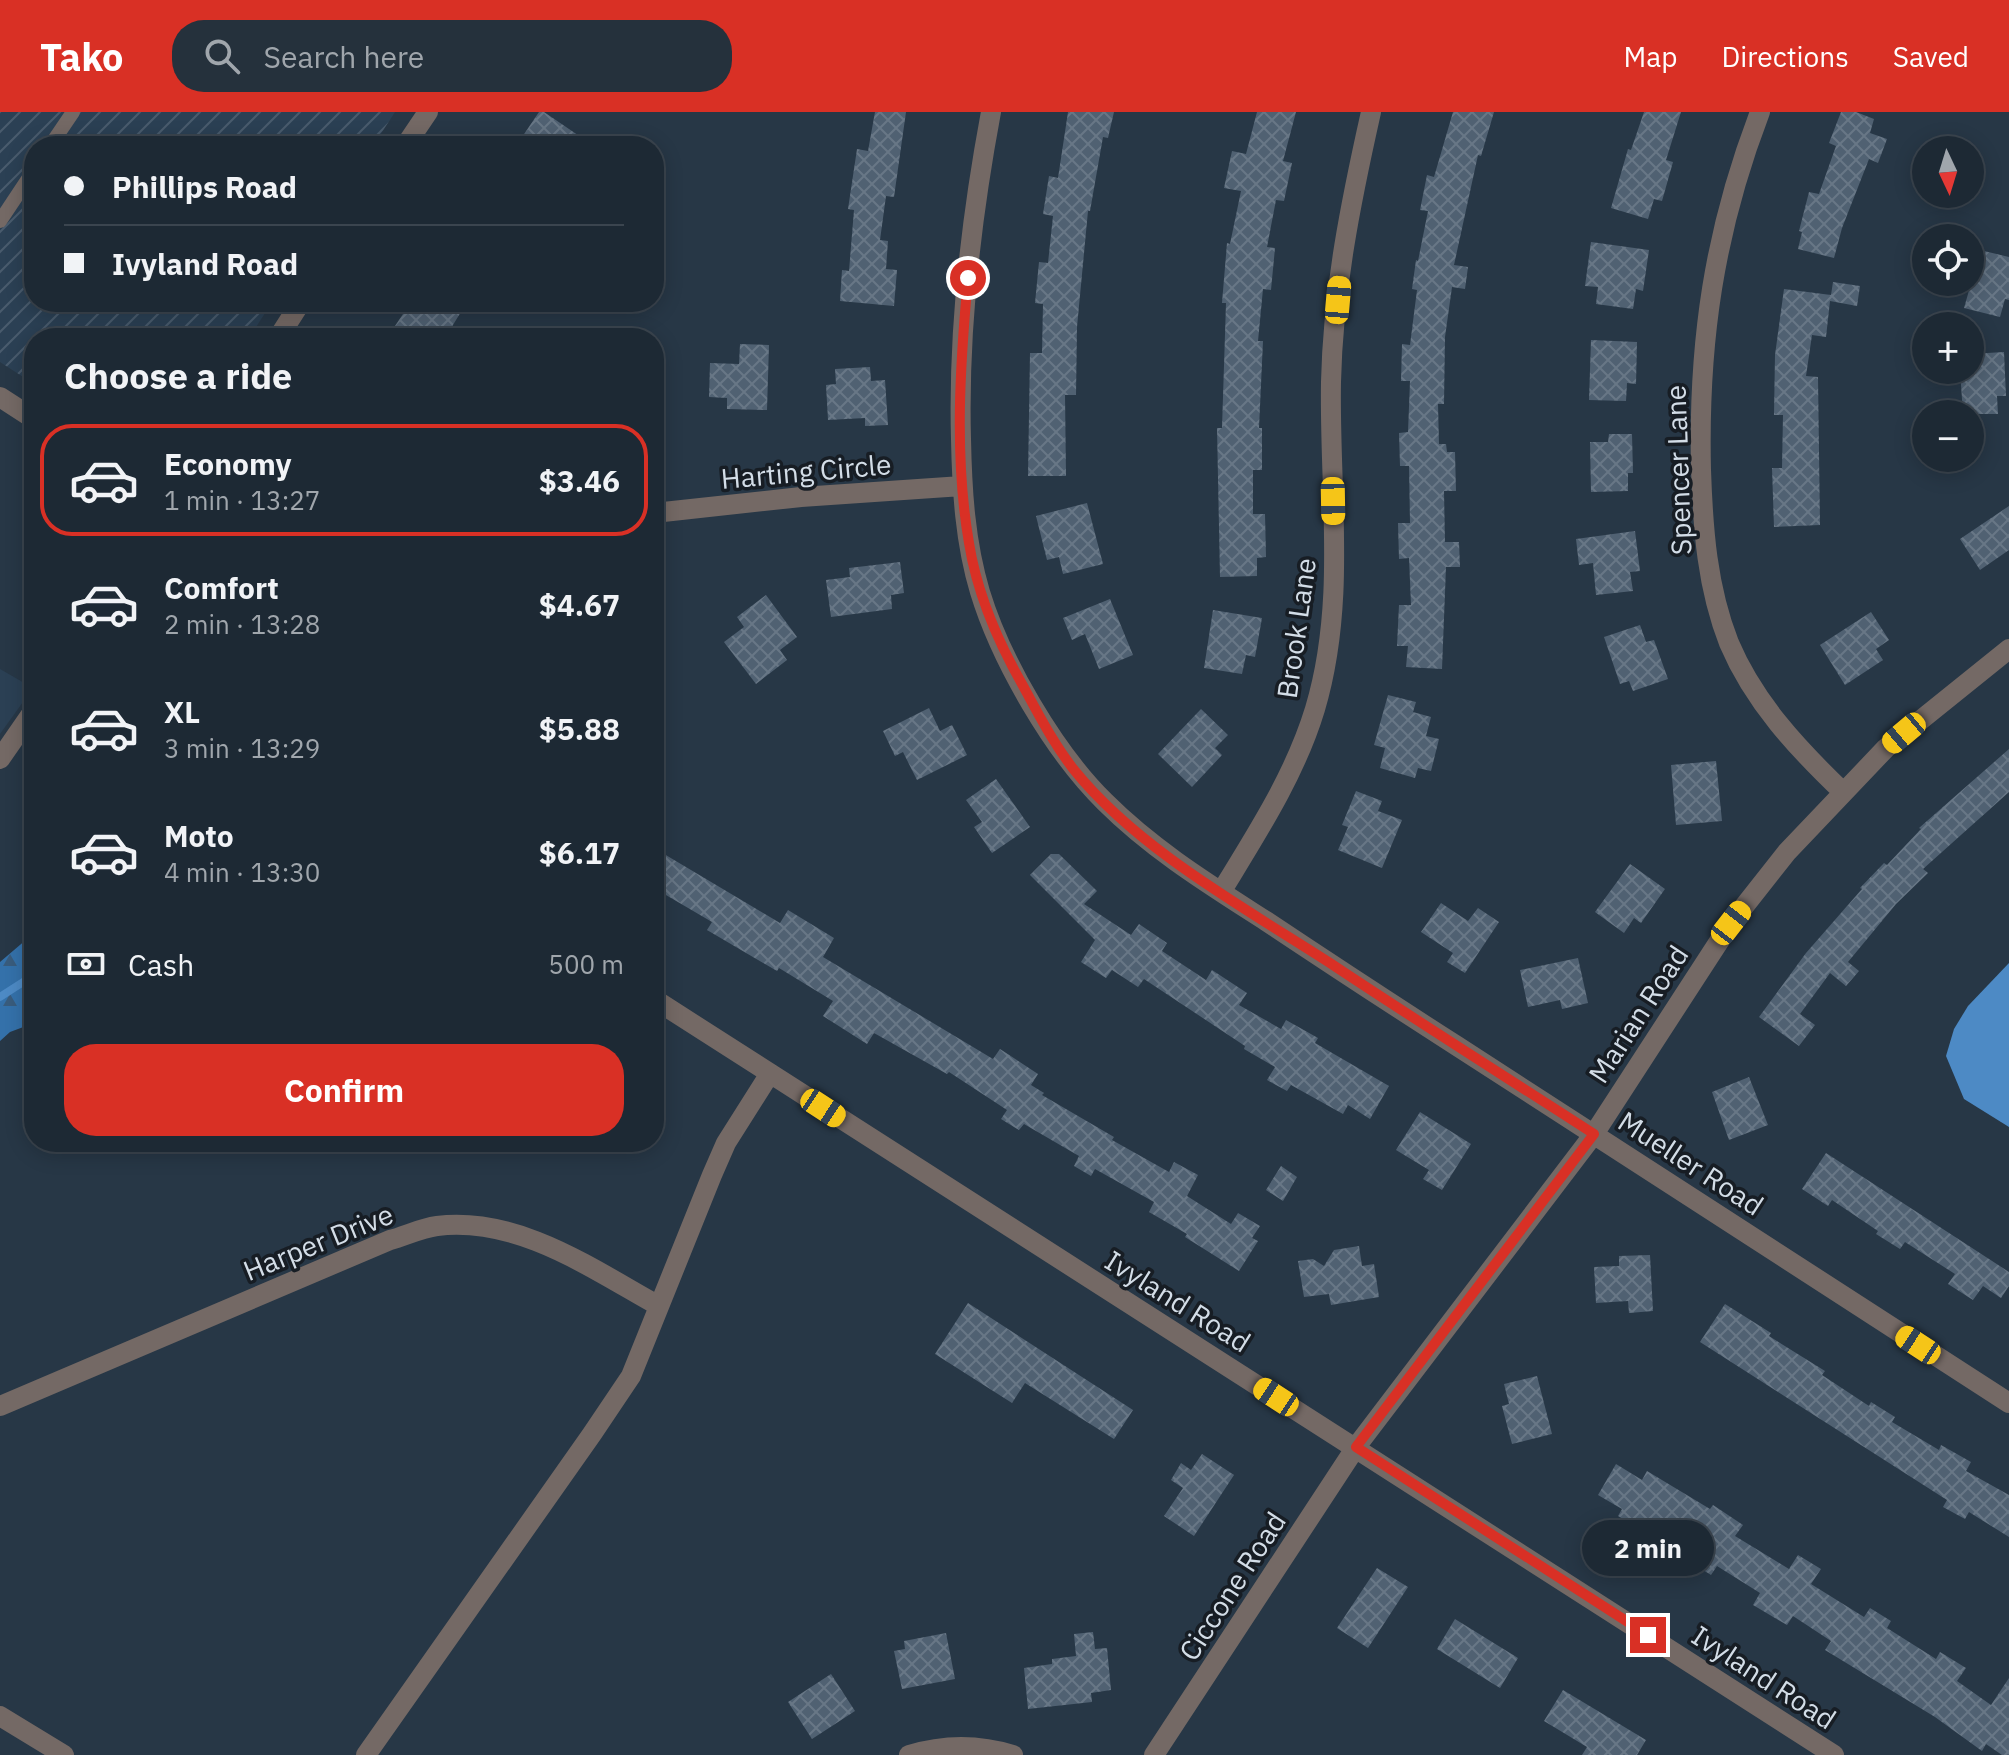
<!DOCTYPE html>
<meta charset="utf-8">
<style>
body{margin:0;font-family:"IBM Plex Sans",sans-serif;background:#25313c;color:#f1f3f6;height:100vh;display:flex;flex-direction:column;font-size:30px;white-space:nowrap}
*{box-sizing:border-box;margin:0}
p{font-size:26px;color:#a0a6ac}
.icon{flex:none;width:44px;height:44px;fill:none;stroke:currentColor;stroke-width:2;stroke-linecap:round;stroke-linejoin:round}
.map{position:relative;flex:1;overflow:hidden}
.panel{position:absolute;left:24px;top:216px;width:640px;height:824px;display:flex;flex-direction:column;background:#1d2934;border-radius:32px;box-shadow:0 4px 20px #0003,0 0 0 2px #3b454f}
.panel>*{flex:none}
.top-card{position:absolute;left:24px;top:24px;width:640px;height:176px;border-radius:32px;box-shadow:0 4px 20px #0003,0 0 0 2px #3b454f;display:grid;align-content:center;height:176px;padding:0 40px;background:#1d2934}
.needle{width:52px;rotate:176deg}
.controls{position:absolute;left:1912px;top:24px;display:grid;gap:16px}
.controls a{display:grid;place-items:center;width:72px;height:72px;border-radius:50%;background:#1d2934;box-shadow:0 4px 20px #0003,0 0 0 2px #3b454f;font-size:40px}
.end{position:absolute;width:36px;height:36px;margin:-18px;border:10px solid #d93025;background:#fff;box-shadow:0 0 0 4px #fff}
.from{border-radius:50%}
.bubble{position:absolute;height:56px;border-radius:28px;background:#1d2934;box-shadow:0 4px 20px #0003,0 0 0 2px #3b454f;font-size:26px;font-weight:700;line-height:56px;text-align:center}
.car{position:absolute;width:24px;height:48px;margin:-24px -12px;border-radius:10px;box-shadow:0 0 6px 2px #0007;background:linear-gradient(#f5c518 24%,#345 0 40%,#f5c518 0 76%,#345 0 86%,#f5c518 0)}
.top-card b{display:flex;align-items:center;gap:28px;height:76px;font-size:30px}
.top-card b+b{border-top:2px solid #3b454f}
.top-card i{width:20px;height:20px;background:#f1f3f6}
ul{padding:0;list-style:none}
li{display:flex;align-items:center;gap:24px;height:112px;margin:0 16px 12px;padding:0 24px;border:4px solid transparent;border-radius:32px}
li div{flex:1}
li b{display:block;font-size:30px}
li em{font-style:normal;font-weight:700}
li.active{border-color:#d93025}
li>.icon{width:72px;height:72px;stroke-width:1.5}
h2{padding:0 40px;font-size:36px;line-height:96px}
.pay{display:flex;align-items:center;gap:20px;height:88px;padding:0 40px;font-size:30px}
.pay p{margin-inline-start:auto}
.cta{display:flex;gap:16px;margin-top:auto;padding:16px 40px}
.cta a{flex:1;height:92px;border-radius:32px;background:#d93025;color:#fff;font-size:32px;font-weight:700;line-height:92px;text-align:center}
header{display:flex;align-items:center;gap:48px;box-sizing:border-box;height:112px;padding:0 40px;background:#d93025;color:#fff}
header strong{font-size:38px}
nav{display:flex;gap:44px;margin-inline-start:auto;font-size:28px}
.search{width:560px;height:72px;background:#25313c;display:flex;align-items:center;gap:20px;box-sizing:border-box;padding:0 28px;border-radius:32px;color:#a0a6ac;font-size:30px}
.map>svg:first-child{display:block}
.built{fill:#2b4054}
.industrial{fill:url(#industrial-furrows)}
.forest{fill:url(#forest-firs)}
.water{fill:#4d8ac5}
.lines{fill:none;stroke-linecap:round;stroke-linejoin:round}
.stream{stroke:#4d8ac5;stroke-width:8}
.building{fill:url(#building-cross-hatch)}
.service{stroke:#746965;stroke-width:14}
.minor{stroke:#746965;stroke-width:20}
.tertiary{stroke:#746965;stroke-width:20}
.route{stroke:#d93025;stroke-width:10}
.labels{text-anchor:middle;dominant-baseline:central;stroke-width:7;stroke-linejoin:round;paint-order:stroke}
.street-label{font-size:28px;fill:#d3dde7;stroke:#171d24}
</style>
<header>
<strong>Tako</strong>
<div class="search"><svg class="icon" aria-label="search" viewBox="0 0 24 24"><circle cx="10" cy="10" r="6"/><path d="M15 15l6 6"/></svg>Search here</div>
<nav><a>Map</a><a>Directions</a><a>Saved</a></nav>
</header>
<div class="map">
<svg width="2009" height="1643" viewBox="0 0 2009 1643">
<defs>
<pattern id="industrial-furrows" width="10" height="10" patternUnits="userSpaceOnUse" patternTransform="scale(2)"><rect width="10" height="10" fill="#2b4054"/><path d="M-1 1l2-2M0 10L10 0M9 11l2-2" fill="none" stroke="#495b6d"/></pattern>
<pattern id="forest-firs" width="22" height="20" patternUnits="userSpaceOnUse" patternTransform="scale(2)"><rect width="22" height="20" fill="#3471aa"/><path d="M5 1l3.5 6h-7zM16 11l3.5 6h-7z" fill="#395c7d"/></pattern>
<pattern id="building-cross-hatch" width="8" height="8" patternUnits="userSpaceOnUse" patternTransform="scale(2)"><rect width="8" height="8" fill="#506172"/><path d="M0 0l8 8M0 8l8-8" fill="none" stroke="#687786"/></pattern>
</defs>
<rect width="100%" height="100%" fill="#273746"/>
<path class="built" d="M0,557l33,19 -33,46z"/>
<path class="industrial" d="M0,0h395l-22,34h-339v156h238l-23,36h-215v46l-34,-22z"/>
<path class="forest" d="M34,821v90l-24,9 -10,9v-79z"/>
<path class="water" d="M2009,851v164l-45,-28 -18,-43 8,-27 14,-23z"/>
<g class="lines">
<path class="stream" d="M0,885l34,-22"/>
</g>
<path class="building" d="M539,0h5l50,34h-78z
M875,0h31l-12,85 -8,-1 -6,44 8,1 -2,28 11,1 -3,36 -54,-5 2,-31 7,1 5,-61 -6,-1 9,-60 11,2z
M1068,0h46l-6,26 -5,-1 -13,74h-2l-11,116 -1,68h-11l1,81h-38l2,-123h12l1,-49 -8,-1 4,-41 9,1 5,-47 -10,-2 6,-38 9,2z
M1257,0h39l-13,49 9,2 -8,38 -8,-1 -9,47 8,1 -4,42 -8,-1 -5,52h5l-4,87h3v42h-9v44h12l1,43 -9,1v18l-37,1 -3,-149h5l4,-125h-4l5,-60 3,1 11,-53 -17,-3 8,-37 14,3z
M1453,0h41l-13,44 -3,-1 -24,110 14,2 -3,22 -13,-2 -7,50 -1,67h-6l1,40h7l1,8h8l1,39h-12l1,51h14l1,25h-14l-4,102 -36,-2 2,-21h-11l2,-41h12l-2,-47 -10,1 -1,-36h12l-1,-57h-9l-1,-33 9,-1 2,-51h-9l1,-37 8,1 7,-55 -5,-1 4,-29 2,1 10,-50 -8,-1 7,-35 7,2z
M1644,0h37l-15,48 7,2 -11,39 -8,-2 -6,20 -37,-11 17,-59 3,1z
M1841,0h15l18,7 -4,14 17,6 -9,24 -9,-4 -27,69 -8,30 -36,-9 4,-17 -3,-1 10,-39 10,2 17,-48 -7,-3z
M1591,130l58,8 -6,41 -7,-2 -3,20 -37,-5 2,-17 -13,-1z
M1980,138l29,7v43l-4,-1 -5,18 -36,-9 6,-21v-24l6,1z
M1833,170l27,4 -3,20 -27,-5 -4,36 -14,-2 -6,41 12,1 2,148 -46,2 -2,-59h10l1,-53h-9l1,-60 9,-66 47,6z
M411,190h56l-22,36h-58z
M1591,228l46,2 -1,42 -9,-1 -1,18 -37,-1z
M740,232l29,1 -2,65 -40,-1v-11l-18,-1 1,-34 29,1z
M2004,240l2,44h-9l1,18h-35l-3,-44h10v-16z
M870,255l1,14 14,-1 3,45 -23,1v-8l-37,2 -2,-35 10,-1 -1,-15z
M1609,322h23l1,39h-5v18l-37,1 -1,-50h18z
M1087,391l16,61 -40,10 -4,-17 -12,3 -11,-44z
M2009,394v44l-29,20 -20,-31z
M1635,419l5,40 -10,1 3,19 -37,4 -3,-32 -14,2 -3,-26z
M900,450l4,31 -13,2 1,14 -61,8 -5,-37 24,-3 -1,-9z
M766,483l31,42 -17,13 7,10 -31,24 -32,-42 20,-15 -7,-10z
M1110,487l23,56 -34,14 -14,-35 -13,6 -9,-22z
M1213,498l49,8 -7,39 -9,-2 -4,19 -38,-6z
M1871,500l18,28 -13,9 7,11 -38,25 -25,-40z
M1640,513l6,17 8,-2 14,39 -35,12 -4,-10 -9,3 -16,-47z
M1388,583l28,7 -3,10 18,5 -5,19 13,3 -8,32 -13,-3 -3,10 -35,-10 5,-20 -11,-3z
M929,596l11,23 12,-6 15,30 -50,25 -14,-28 -8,4 -12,-25z
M1201,597l27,26 -13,13 7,7 -30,32 -34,-33z
M2009,637v43l-86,77 5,4 -32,31 -48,58 11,9 -13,15 -16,-13 -30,41 15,11 -16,21 -40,-29 47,-64 56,-64 -2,-1 24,-25 3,2 34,-36 -2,-1z
M1716,649l6,60 -46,4 -5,-60z
M996,667l34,48 -38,26 -18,-26 8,-5 -16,-22z
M1356,679l26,10 -4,10 24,9 -20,48 -44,-18 10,-23 -6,-2z
M654,736l126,75 8,-13 46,28 -11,19 170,102 7,-10 38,25 -7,11 13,8 -2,2 72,42 -2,3 57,32 5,-10 24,13 -11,21 44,28 7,-11 22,13 -8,12 6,3 -19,30 -54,-34 2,-3 -38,-22 5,-10 -59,-33 -4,7 -17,-10 5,-10 -55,-32 -5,6 -18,-11 6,-9 -58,-38 -2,2 -73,-41 -7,11 -44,-28 10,-15 -54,-33 -2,3 -70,-41 5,-8 -58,-34z
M1051,742h8l38,37 -13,13 47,31 8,-11 28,19 -5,8 44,29 6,-10 35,23 -8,12 42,24 5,-9 32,18 -3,5 74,43 -19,33 -22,-14 -5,9 -52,-29 -4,6 -20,-11 8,-13 -31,-18 1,-3 -101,-67 -6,8 -26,-17 -6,8 -25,-16 14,-22 -65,-65z
M1630,752l35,25 -24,34 -7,-5 -10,15 -29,-21z
M1441,791l27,18 10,-13 21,14 -34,51 -18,-11 6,-9 -32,-21z
M1578,846l10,45 -26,6 -2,-9 -32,7 -8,-37z
M1749,965l19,48 -39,15 -17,-48z
M1420,1000l51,32 -29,46 -19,-11 6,-9 -33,-20z
M1826,1041l183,119v14l-8,12 -18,-12 -10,14 -25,-16 7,-10 -50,-32 -5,7 -24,-15 2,-3 -46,-31 -4,6 -26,-17z
M1281,1054l16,11 -14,24 -17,-11z
M1359,1134l3,20 12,-2 5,33 -48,8 -2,-11 -25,3 -6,-36 15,-2 11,7 10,-16z
M1650,1143l3,56 -24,2 -1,-12 -32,2 -2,-36 25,-1v-10z
M968,1191l165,107 -19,29 -89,-56 -13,20 -77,-49z
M1725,1192l46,29 -2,3 56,35 -3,4 47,31 2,-4 24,15 -3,5 47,28 2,-5 30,17 -5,9 43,24v42l-40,-25 -4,7 -22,-12 4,-7 -247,-158z
M1537,1264l15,58 -40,10 -10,-38 7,-2 -5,-20z
M1202,1342l32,21 -40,61 -30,-20 19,-28 -12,-8 10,-17 10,7z
M1616,1352l26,16 5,-9 63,38 3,-4 30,20 -8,11 54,33 9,-14 23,14 -10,15 53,33 6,-9 21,13 -4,7 49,31 4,-7 26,16 -9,13 34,24 18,-27v77h-7l-16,-11 -4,7 -47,-34 -110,-67 6,-9 -38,-25 -6,9 -34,-20 7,-12 -43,-27 -6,9 -27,-17 5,-8 -46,-30 -5,8 -20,-12 4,-7 -24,-14z
M1377,1456l31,19 -40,61 -31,-20z
M1455,1507l63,39 -18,30 -63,-39z
M1093,1520l2,17 12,-1 4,42 -20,3 1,9 -64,7 -4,-41 28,-4v-5l24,-3 -2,-22z
M946,1521l9,46 -53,10 -8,-38 11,-2 -1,-8z
M831,1562l24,37 -43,28 -24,-37z
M1563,1578l83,50 -9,15h-55l5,-8 -43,-26z"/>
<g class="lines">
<path class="service" d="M50,34l23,-34
M0,109l34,-51"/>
<path class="minor" d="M991,0c-20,107 -33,217 -30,327 1,51 4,103 19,153 21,69 74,160 125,210 48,48 105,83 161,119 63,42 127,84 191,125 185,118 368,239 552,357
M1760,0c-46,120 -62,230 -59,358 2,59 6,117 28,173 25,59 68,105 114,149
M0,285l34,22
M654,401l147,-16 161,-11
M1221,780c36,-59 74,-117 94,-183 32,-107 14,-218 16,-327 2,-92 20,-181 40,-270
M654,887l1180,756
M0,1294l390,-166c15,-4 31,-12 47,-14 81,-10 155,43 222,80
M0,1604l64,39
M366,1643l226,-321 39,-58 81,-201 14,-32 43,-68
M909,1643c36,-11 69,-11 104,0
M1154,1643l202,-308 238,-313 137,-211 56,-71 99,-104 123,-99"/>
<path class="tertiary" d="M405,34l23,-34
M278,226l23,-36
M0,647l34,-49"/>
</g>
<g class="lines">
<path class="route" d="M968,166c-8,87 -14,178 1,265 8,50 28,97 53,141 16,29 32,61 53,87 64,79 170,137 255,192 87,58 176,114 264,171l-238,313 292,188"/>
</g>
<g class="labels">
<g class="street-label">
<text transform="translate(1678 358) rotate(-92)">Spencer Lane</text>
<text transform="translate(806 359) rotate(-5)">Harting Circle</text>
<text transform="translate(1296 516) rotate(-82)">Brook Lane</text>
<text transform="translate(1638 902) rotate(-57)">Marian Road</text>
<text transform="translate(1691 1051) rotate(33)">Mueller Road</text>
<text transform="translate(318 1130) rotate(-22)">Harper Drive</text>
<text transform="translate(1178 1189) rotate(32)">Ivyland Road</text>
<text transform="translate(1232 1474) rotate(-57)">Ciccone Road</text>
<text transform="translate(1764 1565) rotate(33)">Ivyland Road</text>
</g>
</g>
</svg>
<div class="controls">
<a><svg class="needle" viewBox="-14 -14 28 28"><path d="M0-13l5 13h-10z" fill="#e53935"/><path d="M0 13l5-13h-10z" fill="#a0a6ac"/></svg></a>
<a><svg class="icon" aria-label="locate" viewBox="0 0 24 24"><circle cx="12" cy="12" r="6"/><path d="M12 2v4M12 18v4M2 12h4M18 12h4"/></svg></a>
<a>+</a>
<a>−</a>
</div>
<i class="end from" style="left:968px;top:166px"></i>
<i class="end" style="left:1648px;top:1523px"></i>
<div class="bubble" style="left:1582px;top:1408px;width:132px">2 min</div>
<i class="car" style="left:1338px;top:188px;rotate:5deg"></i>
<i class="car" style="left:1333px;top:389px;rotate:179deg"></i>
<i class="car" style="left:1904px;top:621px;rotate:230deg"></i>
<i class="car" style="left:1731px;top:811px;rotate:38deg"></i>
<i class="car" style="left:823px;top:996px;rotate:123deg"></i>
<i class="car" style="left:1918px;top:1233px;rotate:303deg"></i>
<i class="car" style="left:1276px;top:1285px;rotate:303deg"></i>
<div class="top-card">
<b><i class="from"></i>Phillips Road</b>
<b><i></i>Ivyland Road</b>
</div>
<section class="panel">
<h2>Choose a ride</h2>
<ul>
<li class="active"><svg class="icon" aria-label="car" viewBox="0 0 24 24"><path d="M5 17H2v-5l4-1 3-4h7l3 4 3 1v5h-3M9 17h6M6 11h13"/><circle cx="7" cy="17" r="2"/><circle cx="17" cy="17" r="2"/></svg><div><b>Economy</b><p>1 min · 13:27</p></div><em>$3.46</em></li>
<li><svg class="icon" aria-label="car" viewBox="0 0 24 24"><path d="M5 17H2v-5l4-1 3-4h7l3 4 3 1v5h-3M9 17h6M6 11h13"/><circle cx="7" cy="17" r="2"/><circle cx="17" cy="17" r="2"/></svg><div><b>Comfort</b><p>2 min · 13:28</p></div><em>$4.67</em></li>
<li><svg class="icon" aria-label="car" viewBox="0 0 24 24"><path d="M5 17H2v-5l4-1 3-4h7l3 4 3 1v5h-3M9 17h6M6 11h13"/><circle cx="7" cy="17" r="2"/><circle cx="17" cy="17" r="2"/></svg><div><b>XL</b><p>3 min · 13:29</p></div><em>$5.88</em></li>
<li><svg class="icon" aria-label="car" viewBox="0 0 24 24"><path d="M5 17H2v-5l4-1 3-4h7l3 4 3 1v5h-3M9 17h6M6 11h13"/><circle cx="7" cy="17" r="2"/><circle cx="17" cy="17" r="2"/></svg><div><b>Moto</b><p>4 min · 13:30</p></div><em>$6.17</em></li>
</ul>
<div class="pay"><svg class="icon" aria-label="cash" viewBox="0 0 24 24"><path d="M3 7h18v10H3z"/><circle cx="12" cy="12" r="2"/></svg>Cash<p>500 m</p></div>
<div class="cta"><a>Confirm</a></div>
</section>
</div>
